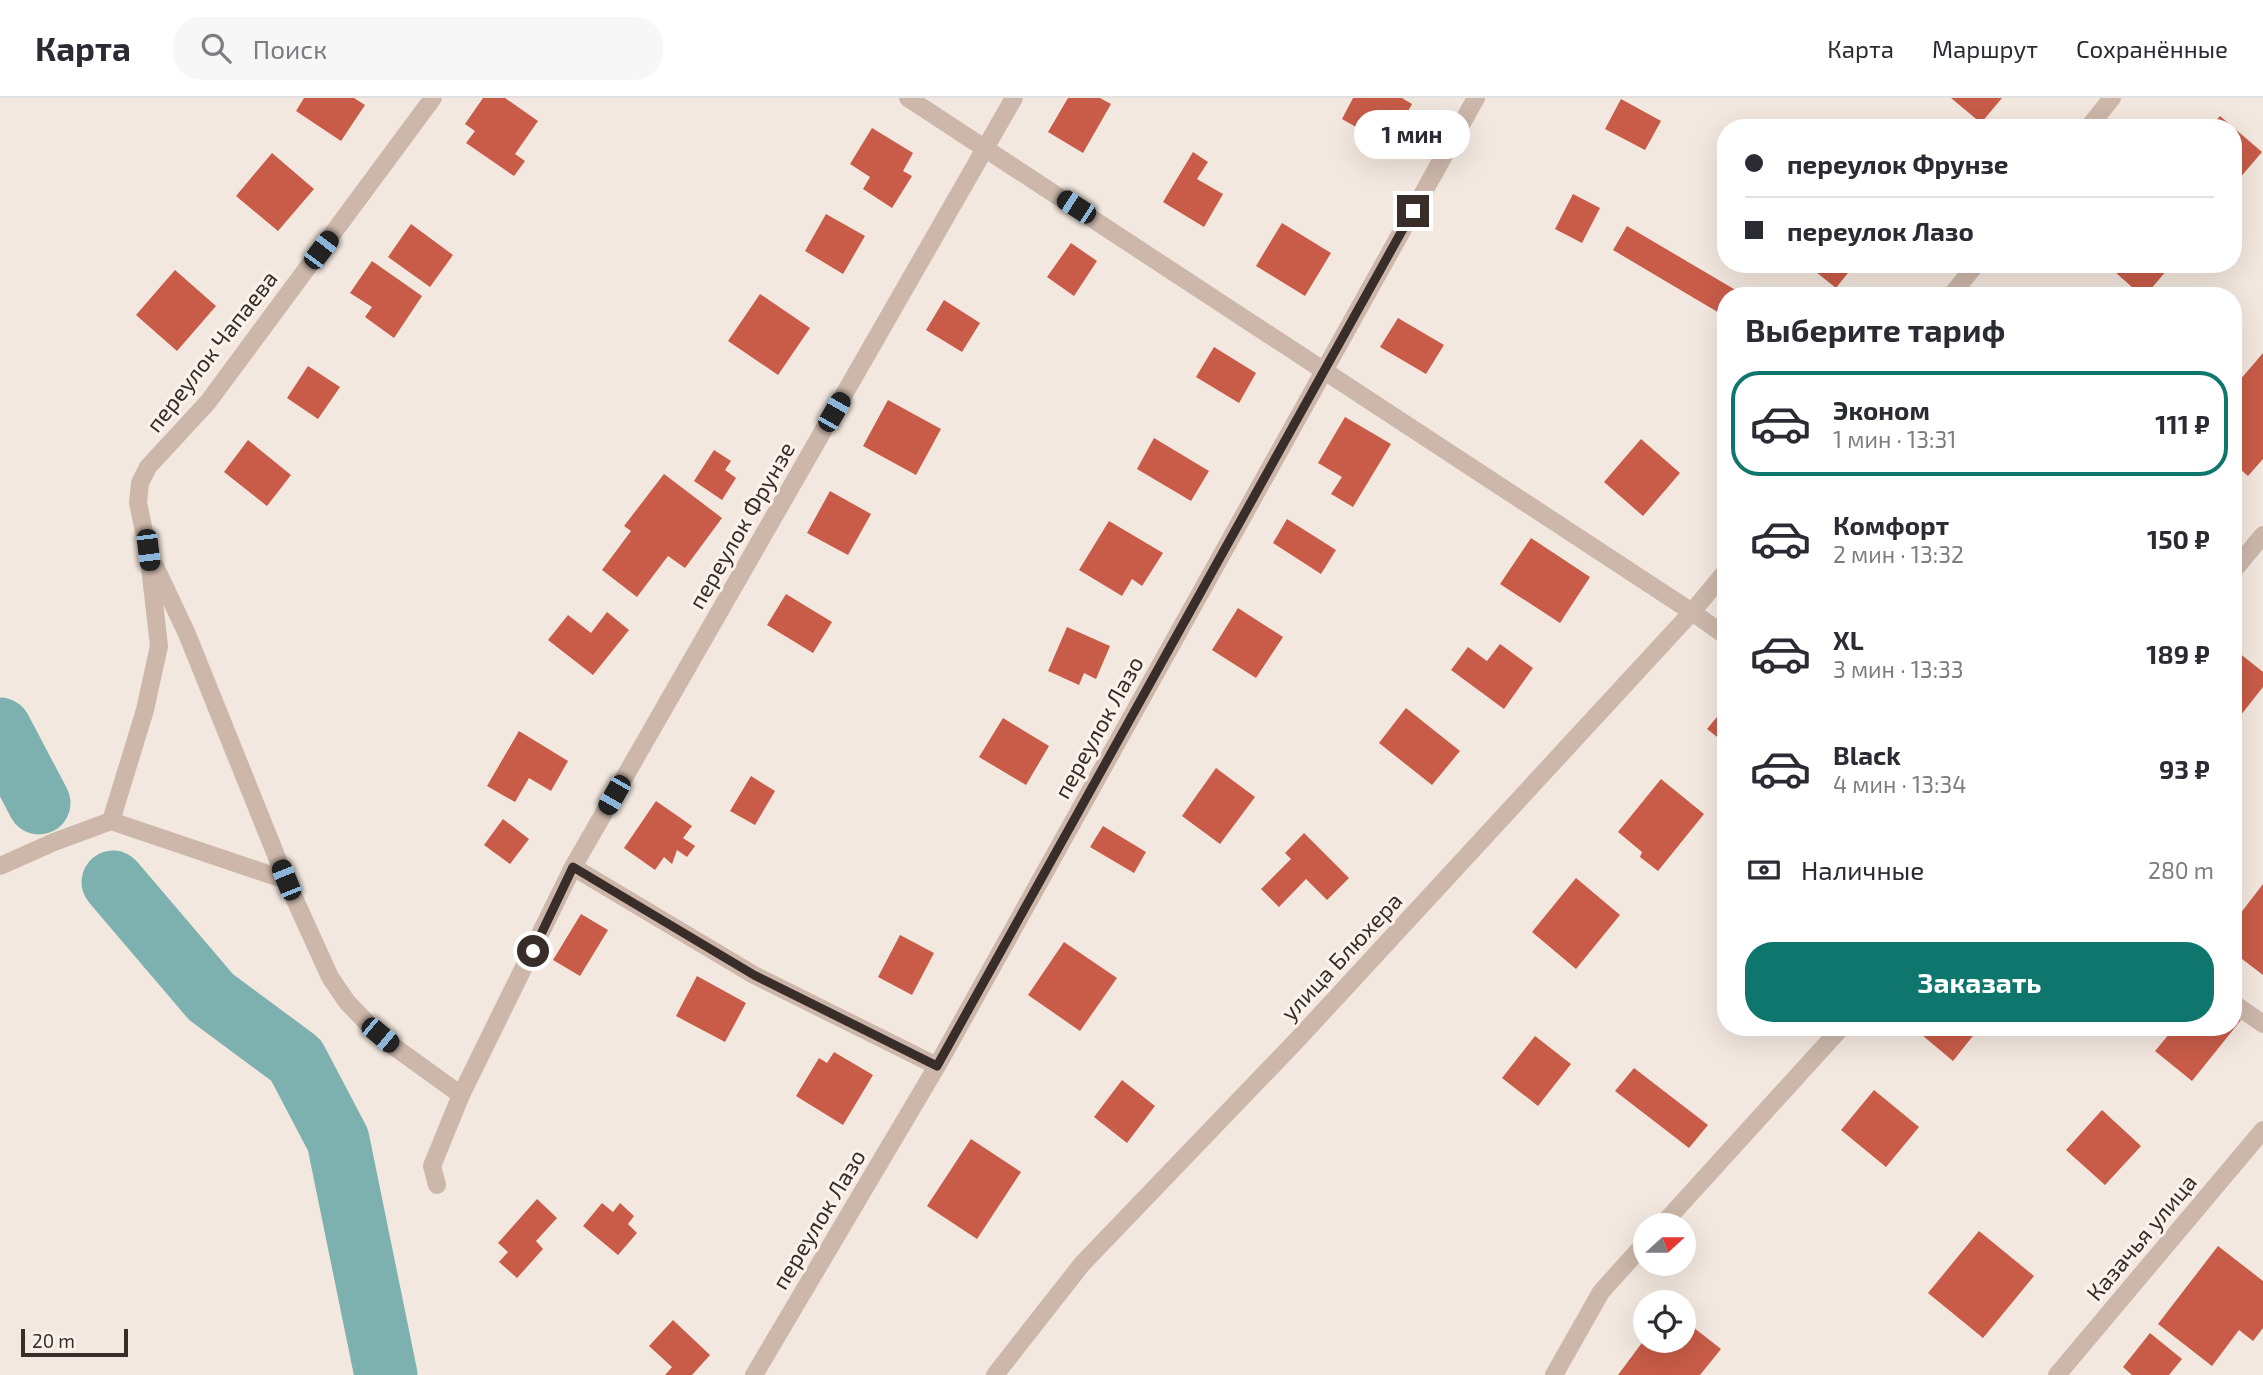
<!DOCTYPE html>
<html lang="ru">
<meta charset="utf-8">
<style>
body{margin:0;font-family:"Exo 2",sans-serif;background:#f7f7f7;color:#2b2b33;height:100vh;display:flex;flex-direction:column;font-size:26px;white-space:nowrap}
*{box-sizing:border-box;margin:0}
p{font-size:23px;color:#7c7c81}
.icon{flex:none;width:38px;height:38px;fill:none;stroke:currentColor;stroke-width:2;stroke-linecap:round;stroke-linejoin:round}
.map{position:relative;flex:1;overflow:hidden}
.panel{position:absolute;left:1717px;top:189px;width:525px;height:749px;display:flex;flex-direction:column;background:#fff;border-radius:28px;box-shadow:0 7px 28px #0002}
.panel>*{flex:none}
.hud{position:absolute;left:1717px;top:21px;width:525px;height:154px;border-radius:28px;box-shadow:0 7px 28px #0002;display:grid;align-content:center;height:154px;padding:0 28px;background:#fff}
.needle{width:46px;rotate:69deg}
.fabs{position:absolute;left:1633px;top:1115px;display:grid;gap:14px}
.fabs a{display:grid;place-items:center;width:63px;height:63px;border-radius:50%;background:#fff;box-shadow:0 7px 28px #0002;font-size:35px}
.scale{position:absolute;left:21px;bottom:18px;width:107px;box-sizing:border-box;padding-left:7px;border:4px solid #392d2a;border-top:0;font-size:19px;line-height:24px;white-space:nowrap;color:#392d2a;-webkit-text-stroke:5px #fbf2ec;paint-order:stroke}
.end{position:absolute;width:32px;height:32px;margin:-16px;border:9px solid #392d2a;background:#fff;box-shadow:0 0 0 4px #fff}
.from{border-radius:50%}
.bubble{position:absolute;height:49px;border-radius:24px;background:#fff;box-shadow:0 7px 28px #0002;font-size:23px;font-weight:700;line-height:49px;text-align:center}
.car{position:absolute;width:21px;height:42px;margin:-21px -10px;border-radius:9px;box-shadow:0 0 5px 2px #0007;background:linear-gradient(#222 24%,#8ab4d8 0 40%,#222 0 76%,#8ab4d8 0 86%,#222 0)}
.hud b{display:flex;align-items:center;gap:24px;height:66px;font-size:26px}
.hud b+b{border-top:2px solid #e1e1e2}
.hud i{width:18px;height:18px;background:#2b2b33}
ul{padding:0;list-style:none}
li{display:flex;align-items:center;gap:21px;height:105px;margin:0 14px 10px;padding:0 14px;border:4px solid transparent;border-radius:28px}
li div{flex:1}
li b{display:block;font-size:26px}
li em{font-style:normal;font-weight:700}
li.current{border-color:#0f766e}
li>.icon{width:63px;height:63px;stroke-width:1.5}
h2{padding:0 28px;font-size:32px;line-height:84px}
.pay{display:flex;align-items:center;gap:18px;height:77px;padding:0 28px;font-size:26px}
.pay p{margin-inline-start:auto}
.primary-button{display:flex;gap:14px;margin-top:auto;padding:14px 28px}
.primary-button a{flex:1;height:80px;border-radius:28px;background:#0f766e;color:#fff;font-size:28px;font-weight:700;line-height:80px;text-align:center}
header{display:flex;align-items:center;gap:42px;box-sizing:border-box;height:98px;padding:0 35px;background:#fff;border-bottom:2px solid #e1e1e2}
header strong{font-size:33px}
nav{display:flex;gap:38px;margin-inline-start:auto;font-size:24px}
.search{width:490px;height:63px;background:#f7f7f7;display:flex;align-items:center;gap:18px;box-sizing:border-box;padding:0 24px;border-radius:28px;color:#7c7c81;font-size:26px}
.map>svg:first-child{display:block}
.lines{fill:none;stroke-linecap:round;stroke-linejoin:round}
.river{stroke:#7db1af;stroke-width:63}
.building{fill:#c85c48}
.street{stroke:#ccb7aa;stroke-width:18}
.route{stroke:#392d2a;stroke-width:9}
.labels{text-anchor:middle;dominant-baseline:central;stroke-width:6;stroke-linejoin:round;paint-order:stroke}
.street-label{font-size:23px;fill:#392d2a;stroke:#fbf2ec}
</style>
<header>
<strong>Карта</strong>
<div class="search"><svg class="icon" aria-label="search" viewBox="0 0 24 24"><circle cx="10" cy="10" r="6"/><path d="M15 15l6 6"/></svg>Поиск</div>
<nav><a>Карта</a><a>Маршрут</a><a>Сохранённые</a></nav>
</header>
<div class="map">
<svg width="2263" height="1277" viewBox="0 0 2263 1277">
<rect width="100%" height="100%" fill="#f3e8df"/>
<g class="lines">
<path class="river" d="M0,631l39,74
M113,784l98,115 85,63 42,80 48,235"/>
</g>
<path class="building" d="M304,0h50l11,7 -24,36 -45,-30z
M483,0h22l33,23 -23,33 10,7 -11,15 -48,-33 9,-12 -10,-7z
M1068,0h32l11,6 -28,49 -35,-21z
M1353,0h49l10,6 -23,42 -47,-27z
M1951,0h51l-21,25z
M1621,1l40,22 -16,29 -40,-21z
M2220,18l42,36 -29,34v-58h-24z
M872,30l41,25 -10,18 9,5 -20,32 -29,-19 7,-12 -20,-13z
M1193,54l15,10 -11,17 26,15 -19,33 -41,-25z
M272,55l42,36 -36,42 -42,-35z
M1573,96l27,14 -18,35 -27,-14z
M826,116l39,22 -22,38 -38,-23z
M1282,125l49,30 -26,43 -49,-30z
M411,126l42,31 -23,32 -42,-30z
M1627,128l112,66 -2,4h-11v21l-113,-67z
M1071,145l26,18 -23,35 -27,-19z
M372,163l50,35 -28,42 -29,-21 7,-10 -22,-14z
M1806,166h49l-19,24z
M2106,166h66l-27,32h-3z
M175,172l41,36 -39,45 -41,-36z
M760,196l50,34 -32,47 -50,-34z
M944,202l36,23 -18,29 -36,-22z
M1398,220l46,27 -18,29 -46,-27z
M1214,249l42,26 -17,30 -43,-26z
M2263,255v106l-15,17 -15,-13v-75z
M308,268l32,21 -22,32 -31,-21z
M888,302l53,29 -25,46 -53,-29z
M1345,319l46,27 -38,63 -22,-13 11,-17 -24,-14z
M1154,340l55,33 -18,30 -54,-32z
M1641,341l39,34 -37,43 -39,-34z
M248,342l43,35 -24,31 -43,-34z
M714,352l17,11 -6,9 11,8 -14,22 -28,-19z
M664,376l58,44 -37,50 -17,-12 -31,41 -35,-27 29,-39 -7,-5z
M830,393l41,23 -23,41 -41,-22z
M1287,421l49,31 -15,24 -48,-31z
M1109,423l54,32 -21,33 -10,-7 -10,17 -43,-26z
M1531,440l59,39 -30,46 -60,-39z
M786,496l46,28 -19,31 -46,-28z
M1238,510l45,29 -27,41 -44,-28z
M607,514l22,18 -36,45 -45,-35 20,-25 23,18z
M1067,529l43,19 -14,33 -12,-6 -5,12 -31,-14z
M1500,546l33,24 -29,41 -53,-39 17,-23 19,14z
M2233,550l30,24v15l-30,38z
M1726,608v38l-19,-15z
M1406,610l54,43 -28,34 -53,-42z
M1003,620l46,28 -23,39 -47,-28z
M519,633l49,30 -17,30 -22,-13 -14,24 -28,-16z
M1216,670l39,29 -35,47 -38,-28z
M751,678l24,15 -20,34 -25,-14z
M1661,681l43,35 -46,57 -18,-14 2,-5 -24,-20z
M656,703l36,25 -9,12 12,8 -8,11 -10,-7 -5,14 -8,-7 -9,13 -31,-22z
M503,721l26,20 -19,25 -26,-19z
M1103,728l43,26 -12,21 -44,-26z
M1304,735l45,45 -22,22 -21,-21 -27,28 -18,-18 30,-30 -6,-6z
M1576,780l44,37 -44,54 -44,-37z
M2263,786v91l-30,-23v-29z
M581,816l27,16 -28,46 -27,-16z
M900,837l34,18 -22,42 -34,-18z
M1064,844l53,36 -37,53 -52,-36z
M697,878l49,27 -21,39 -49,-26z
M2233,916l8,6 -49,61 -37,-30 20,-24h58z
M1918,929h62l-27,34 -37,-31z
M1535,938l36,28 -33,42 -36,-28z
M834,954l39,23 -30,50 -47,-29 23,-38 8,5z
M1634,970l74,57 -19,23 -74,-57z
M1122,982l33,26 -28,37 -33,-26z
M1874,992l45,37 -33,40 -45,-37z
M2102,1012l39,36 -36,39 -39,-35z
M971,1041l50,33 -44,67 -50,-33z
M537,1101l20,19 -21,23 7,8 -26,29 -18,-16 9,-10 -10,-9z
M602,1105l11,9 7,-9 14,13 -6,8 9,9 -19,22 -35,-29z
M1979,1133l55,45 -51,62 -55,-45z
M2218,1148l45,35v47l-10,13 -14,-11 -27,36 -54,-42z
M673,1222l37,35 -18,20h-27l7,-8 -23,-21z
M1684,1222l37,29 -21,26h-82l26,-35h40z
M2150,1235l32,26 -13,16h-37l-9,-8z"/>
<g class="lines">
<path class="street" d="M908,0l784,514 34,24
M2088,30l24,-30
M1951,198l25,-32
M155,468l32,68 99,246 44,97 17,25 21,22 25,22 68,49
M2233,473l30,-36
M111,723l34,-111 14,-64 -11,-96 -10,-47 2,-20 8,-16 60,-65 225,-304
M0,768l54,-24 57,-21 175,59
M573,769l181,108 183,91
M2233,905l30,21
M437,1087l-5,-19 29,-71 112,-228 441,-769
M1662,1127l180,-198
M754,1277l183,-309 539,-968
M995,1277l87,-111 216,-225 394,-427 34,-41
M1554,1277l47,-83 44,-49
M2057,1277l206,-245"/>
</g>
<g class="lines">
<path class="route" d="M533,853l40,-84 181,108 183,91 476,-855"/>
</g>
<g class="labels">
<g class="street-label">
<text transform="translate(211 253) rotate(-52)">переулок Чапаева</text>
<text transform="translate(741 427) rotate(-60)">переулок Фрунзе</text>
<text transform="translate(1098 629) rotate(-61)">переулок Лазо</text>
<text transform="translate(1341 858) rotate(-47)">улица Блюхера</text>
<text transform="translate(818 1121) rotate(-59)">переулок Лазо</text>
<text transform="translate(2141 1139) rotate(-50)">Казачья улица</text>
</g>
</g>
</svg>
<div class="fabs">
<a><svg class="needle" viewBox="-14 -14 28 28"><path d="M0-13l5 13h-10z" fill="#e53935"/><path d="M0 13l5-13h-10z" fill="#7c7c81"/></svg></a>
<a><svg class="icon" aria-label="locate" viewBox="0 0 24 24"><circle cx="12" cy="12" r="6"/><path d="M12 2v4M12 18v4M2 12h4M18 12h4"/></svg></a>
</div>
<div class="scale">20 m</div>
<i class="end from" style="left:533px;top:853px"></i>
<i class="end" style="left:1413px;top:113px"></i>
<div class="bubble" style="left:1354px;top:12px;width:116px">1 мин</div>
<i class="car" style="left:1076px;top:109px;rotate:303deg"></i>
<i class="car" style="left:321px;top:152px;rotate:37deg"></i>
<i class="car" style="left:834px;top:314px;rotate:30deg"></i>
<i class="car" style="left:148px;top:452px;rotate:173deg"></i>
<i class="car" style="left:614px;top:697px;rotate:210deg"></i>
<i class="car" style="left:286px;top:782px;rotate:338deg"></i>
<i class="car" style="left:380px;top:937px;rotate:130deg"></i>
<div class="hud">
<b><i class="from"></i>переулок Фрунзе</b>
<b><i></i>переулок Лазо</b>
</div>
<section class="panel">
<h2>Выберите тариф</h2>
<ul>
<li class="current"><svg class="icon" aria-label="car" viewBox="0 0 24 24"><path d="M5 17H2v-5l4-1 3-4h7l3 4 3 1v5h-3M9 17h6M6 11h13"/><circle cx="7" cy="17" r="2"/><circle cx="17" cy="17" r="2"/></svg><div><b>Эконом</b><p>1 мин · 13:31</p></div><em>111 ₽</em></li>
<li><svg class="icon" aria-label="car" viewBox="0 0 24 24"><path d="M5 17H2v-5l4-1 3-4h7l3 4 3 1v5h-3M9 17h6M6 11h13"/><circle cx="7" cy="17" r="2"/><circle cx="17" cy="17" r="2"/></svg><div><b>Комфорт</b><p>2 мин · 13:32</p></div><em>150 ₽</em></li>
<li><svg class="icon" aria-label="car" viewBox="0 0 24 24"><path d="M5 17H2v-5l4-1 3-4h7l3 4 3 1v5h-3M9 17h6M6 11h13"/><circle cx="7" cy="17" r="2"/><circle cx="17" cy="17" r="2"/></svg><div><b>XL</b><p>3 мин · 13:33</p></div><em>189 ₽</em></li>
<li><svg class="icon" aria-label="car" viewBox="0 0 24 24"><path d="M5 17H2v-5l4-1 3-4h7l3 4 3 1v5h-3M9 17h6M6 11h13"/><circle cx="7" cy="17" r="2"/><circle cx="17" cy="17" r="2"/></svg><div><b>Black</b><p>4 мин · 13:34</p></div><em>93 ₽</em></li>
</ul>
<div class="pay"><svg class="icon" aria-label="cash" viewBox="0 0 24 24"><path d="M3 7h18v10H3z"/><circle cx="12" cy="12" r="2"/></svg>Наличные<p>280 m</p></div>
<div class="primary-button"><a>Заказать</a></div>
</section>
</div>
